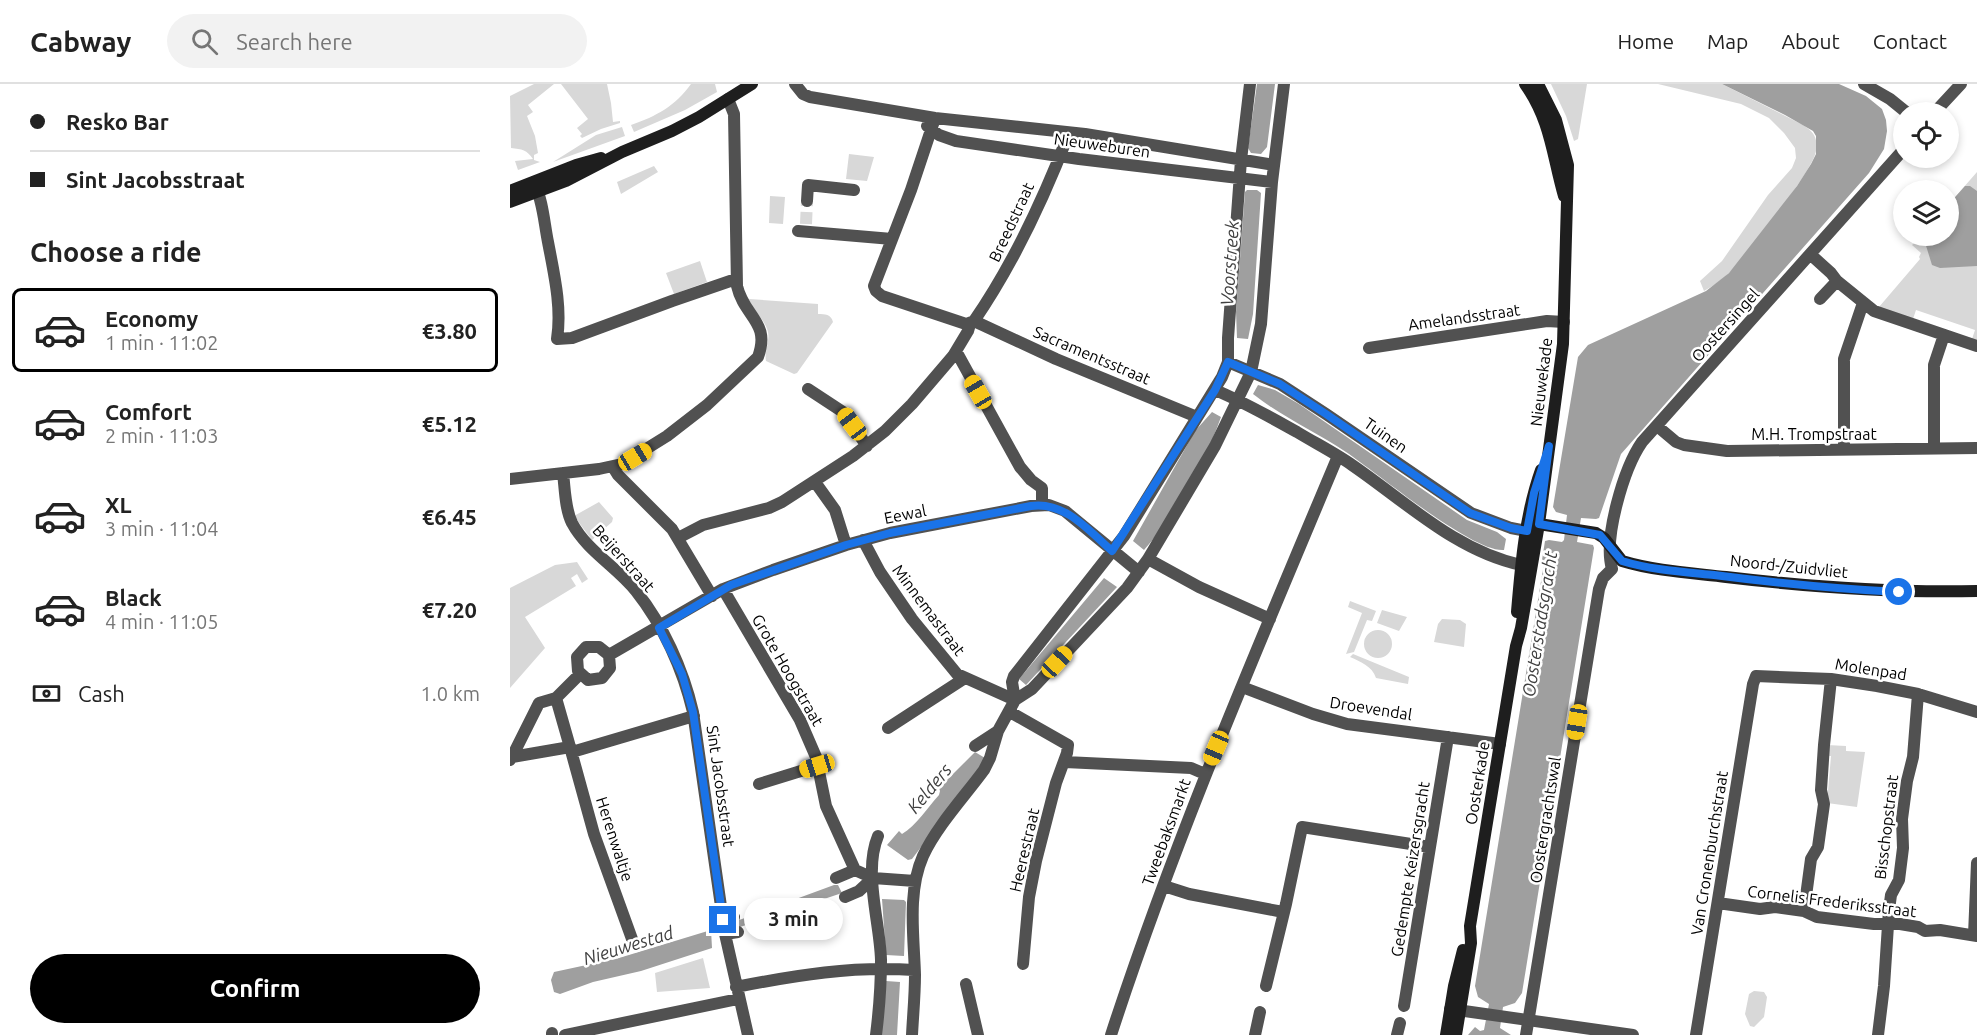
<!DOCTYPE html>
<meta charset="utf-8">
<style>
body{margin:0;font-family:Ubuntu,sans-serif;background:#f2f2f2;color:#222;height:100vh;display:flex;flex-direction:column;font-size:22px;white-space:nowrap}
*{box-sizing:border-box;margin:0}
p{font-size:20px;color:#767676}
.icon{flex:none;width:33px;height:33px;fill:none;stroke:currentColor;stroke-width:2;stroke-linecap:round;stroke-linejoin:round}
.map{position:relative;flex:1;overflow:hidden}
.panel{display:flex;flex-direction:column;background:#fff;width:510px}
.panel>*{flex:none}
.banner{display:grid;align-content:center;height:132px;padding:0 30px;background:#fff}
.buttons{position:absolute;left:1383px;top:18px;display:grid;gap:12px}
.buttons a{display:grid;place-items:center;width:66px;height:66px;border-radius:50%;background:#fff;box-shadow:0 3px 9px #0003;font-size:30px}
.end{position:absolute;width:27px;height:27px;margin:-14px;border:8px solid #1a73e8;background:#fff;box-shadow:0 0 0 3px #fff}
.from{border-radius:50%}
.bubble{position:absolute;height:42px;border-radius:21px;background:#fff;box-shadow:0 3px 9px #0003;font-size:20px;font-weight:600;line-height:42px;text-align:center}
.car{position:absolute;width:18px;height:36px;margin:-18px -9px;border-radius:8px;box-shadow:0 0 4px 2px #0007;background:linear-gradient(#f5c518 24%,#345 0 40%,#f5c518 0 76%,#345 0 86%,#f5c518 0)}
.banner b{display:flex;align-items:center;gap:21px;height:57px;font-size:22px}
.banner b+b{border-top:2px solid #e0e0e0}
.banner i{width:15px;height:15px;background:#222}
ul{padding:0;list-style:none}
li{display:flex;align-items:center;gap:18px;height:84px;margin:0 12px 9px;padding:0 18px;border:3px solid transparent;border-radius:9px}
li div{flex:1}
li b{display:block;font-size:22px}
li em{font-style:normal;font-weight:600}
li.selected{border-color:#000}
li>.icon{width:54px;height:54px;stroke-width:1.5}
h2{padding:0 30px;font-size:27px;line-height:72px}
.pay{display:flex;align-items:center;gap:15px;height:66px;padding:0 30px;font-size:22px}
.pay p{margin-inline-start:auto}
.primary-button{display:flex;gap:12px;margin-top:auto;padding:12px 30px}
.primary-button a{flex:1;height:69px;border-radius:36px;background:#000;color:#fff;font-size:24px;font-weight:600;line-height:69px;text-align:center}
header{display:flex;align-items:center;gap:36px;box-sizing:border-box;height:84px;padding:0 30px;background:#fff;border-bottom:2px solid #e0e0e0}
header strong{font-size:28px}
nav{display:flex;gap:33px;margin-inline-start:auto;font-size:21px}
.search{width:420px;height:54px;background:#f2f2f2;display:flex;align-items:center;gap:15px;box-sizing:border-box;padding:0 21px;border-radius:33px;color:#767676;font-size:22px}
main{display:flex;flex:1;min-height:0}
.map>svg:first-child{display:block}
.green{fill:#d8d8d8}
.water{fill:#9f9f9f}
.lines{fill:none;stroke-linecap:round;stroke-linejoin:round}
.minor-tunnel{stroke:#d9d9d9;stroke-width:12;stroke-dasharray:12 6;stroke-linecap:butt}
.minor{stroke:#515151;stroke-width:12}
.tertiary{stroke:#515151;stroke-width:12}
.secondary{stroke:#1e1e1e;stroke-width:12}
.route{stroke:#1a73e8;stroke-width:8}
.labels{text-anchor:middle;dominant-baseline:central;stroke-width:5;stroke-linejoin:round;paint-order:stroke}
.street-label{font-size:16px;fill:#000;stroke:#fff}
.water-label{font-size:18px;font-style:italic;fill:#404040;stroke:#fff}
</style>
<header>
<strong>Cabway</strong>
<div class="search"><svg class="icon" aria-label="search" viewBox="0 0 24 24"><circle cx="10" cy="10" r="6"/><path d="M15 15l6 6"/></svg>Search here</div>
<nav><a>Home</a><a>Map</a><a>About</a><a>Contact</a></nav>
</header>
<main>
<section class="panel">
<div class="banner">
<b><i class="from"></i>Resko Bar</b>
<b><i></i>Sint Jacobsstraat</b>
</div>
<h2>Choose a ride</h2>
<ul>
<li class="selected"><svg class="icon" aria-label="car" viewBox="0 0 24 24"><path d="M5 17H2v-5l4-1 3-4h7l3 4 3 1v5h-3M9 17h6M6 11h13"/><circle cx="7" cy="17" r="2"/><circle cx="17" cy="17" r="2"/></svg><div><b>Economy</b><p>1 min · 11:02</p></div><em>€3.80</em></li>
<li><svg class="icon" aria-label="car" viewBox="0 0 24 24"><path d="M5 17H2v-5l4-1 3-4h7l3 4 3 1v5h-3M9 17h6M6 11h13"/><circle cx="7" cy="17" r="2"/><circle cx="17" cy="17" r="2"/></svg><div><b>Comfort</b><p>2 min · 11:03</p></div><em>€5.12</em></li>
<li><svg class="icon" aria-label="car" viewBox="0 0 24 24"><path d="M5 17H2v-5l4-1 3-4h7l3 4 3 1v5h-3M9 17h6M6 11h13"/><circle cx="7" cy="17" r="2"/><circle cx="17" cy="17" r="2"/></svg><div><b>XL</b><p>3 min · 11:04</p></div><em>€6.45</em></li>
<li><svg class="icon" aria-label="car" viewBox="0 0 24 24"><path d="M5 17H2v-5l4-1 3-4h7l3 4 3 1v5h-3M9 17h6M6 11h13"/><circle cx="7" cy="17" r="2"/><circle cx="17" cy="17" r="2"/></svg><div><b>Black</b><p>4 min · 11:05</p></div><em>€7.20</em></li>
</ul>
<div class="pay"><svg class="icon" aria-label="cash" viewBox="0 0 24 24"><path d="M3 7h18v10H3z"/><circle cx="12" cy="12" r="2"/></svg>Cash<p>1.0 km</p></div>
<div class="primary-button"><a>Confirm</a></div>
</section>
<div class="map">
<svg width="1467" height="951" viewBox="0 0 1467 951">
<rect width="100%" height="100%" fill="#fff"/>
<path class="green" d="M24,0h20l-26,21 5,7 -6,4 8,20 3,17 -4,2v5l6,2 -22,8 -3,-9 18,-2c-6,-9 -11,-10 -22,-11l-1,-52z
M51,0h46l4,19 2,19 7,-1v2l-19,6 -19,9 -2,-2 2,-2 -5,-6 11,-9z
M181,0h24l2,8 -32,18 -51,22 -3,-7c26,-9 44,-19 60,-41z
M1041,0h36l-9,55 -4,2 -8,-25z
M1148,0h64l81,41c11,7 15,13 13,26 -3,20 -69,103 -86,121 -7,7 -17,14 -26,19l-4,-10 22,-20 46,-66 24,-27 4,-10 -1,-10 -11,-15 -15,-15 -28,-14z
M112,43l3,9 -72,26 43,-27z
M339,70l25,3 -7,24 -21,-2z
M144,82l4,6 -37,22 -4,-12z
M1467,88v169l-5,-2 3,-9 -59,-20 -3,9 -34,-12 41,-48 -1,-2 2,-4 -9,-8 9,-9h27l1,-32z
M260,112l15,1 -2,27 -14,-1z
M190,177l7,21 -33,12 -8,-21z
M239,215l69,5v10c7,0 13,0 15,8l-36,51 -3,1 -28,-13c-2,-9 4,-19 2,-29 -3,-13 -16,-22 -19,-33z
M89,418l14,16 -1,4 -20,18 -18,-24z
M67,478l11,17 -6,4 -5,-9 -6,4 5,8 -51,31 20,31 -35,40v-100l45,-23z
M840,517l26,10 -4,10 -5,-1 -13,32 -8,2 16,-41 -14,-6z
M872,526l25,7 -8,14 -22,-8z
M932,535l18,1 6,4 -2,23 -30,-5 4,-18z
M854 560a14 14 0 1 1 28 0a14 14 0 1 1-28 0Z
M843,570l56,23 -1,7 -32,-6c-4,-12 -15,-16 -26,-21z
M1317,661l19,1v5l19,1 -8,55 -30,-4 4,-47h-5z
M193,874l7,30 -53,4 -2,-19z
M1244,907l10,1 3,5 -3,20 -10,10 -4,-1 -5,-12 4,-20z"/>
<path class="water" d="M747,0h18l-8,63 -6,7 -10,-1 -3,-5z
M1212,0h117l27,12 16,13 4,11 1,11 -3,18 -15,24 -248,281 -22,64 -3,1 -15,-1 -4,24 16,3 1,3 -72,445 -7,10 -12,4 -3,21 11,7h-43l7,-8 5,4 4,-1 5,-26 -11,-7 -3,-11 69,-423 -2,-3 3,-19 4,-1 13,2 2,-2 3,-25 -11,-3 -3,-5 25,-150 10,-12 118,-54 23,-18 68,-87 14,-22 5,-10v-18l-3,-5 -28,-16z
M1455,102h5l7,5v75l-37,2 -8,-3 -9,-29h25l1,-32z
M737,106h10l4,3 -8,121 -5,25 -11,-1 -1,-26 9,-120z
M748,301l17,5 24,14 168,116 30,12 9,7 -2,11c-31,3 -128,-78 -158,-98 -30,-20 -64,-35 -93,-58z
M702,328l9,5c-15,43 -47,99 -77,133l-11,-9 62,-110z
M594,494l13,9 -91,98 -7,-6z
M465,668l10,6 -14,23 -59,78 -4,1 -21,-15 12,-14 3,3c14,-8 26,-27 37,-39l1,-4 -1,-3z
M324,801h4l4,8 -105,35 -1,-7 6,-2z
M372,815l22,1 2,2 -2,54 -18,-1z
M201,846l1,18 -71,23 -48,11 -33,12 -6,-2 -3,-12 3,-8 65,-14z
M376,897l14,1 -3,53h-16z"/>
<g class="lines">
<path class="minor-tunnel" d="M296,140l1,-23"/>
<path class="minor" d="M285,0l8,10 7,3 125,21 150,16 189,31
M1354,0l26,15 16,13
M1425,28l26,-28
M425,34l-24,72 -37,96 2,5 6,5 84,28 8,-3c40,-58 70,-123 95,-188
M417,42l12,9 17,6 123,18 193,23
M24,98c9,19 10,40 14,60 6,32 14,65 9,97l15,-1 100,-37 64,-22
M297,117l1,-16 46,5
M288,147l94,8
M1300,170l21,19 6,8 37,30 103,35
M1310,215l17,-18
M464,237l82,38 141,58
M859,264l178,-27 17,1
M446,267l64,116 11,13 11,8v16
M718,278l52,22 46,30 145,99 40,15 16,3
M298,305l35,23 24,34
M705,306c29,12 55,27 82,42 18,11 38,21 55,33 54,37 104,86 169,100
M1147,342l19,16 8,3 43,6 250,-3
M1424,365v-84l10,-30
M1334,366v-91l19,-56
M103,383l5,8 54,54 40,67
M53,389c2,16 2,36 9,50 15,28 45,44 64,68 27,34 47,78 57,121l32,222 23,101
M0,395l89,-10 23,-5 45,-28 40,-31 51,-48c13,-35 -14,-40 -21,-71l-3,-172 -6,-15
M305,398l20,28 11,35
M168,454l25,-13 66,-17 13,-6 71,-46 32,-25 27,-27 41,-48 15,-25 2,-7
M353,456l17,32 32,47 45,55 58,26
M638,475l51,28 71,32
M213,505l77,131 16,37 10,49 29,64
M99,571l-10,-8h-13l-9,10 1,14 10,9 14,-2 8,-10 -1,-13 114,-66 50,-19 73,-25 44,-12 141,-27 18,-1 16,6 74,61
M732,603l71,27 34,10 153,20
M505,616l-3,-18 2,-6 110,-140 98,-159 6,-15v-24l13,-178 9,-76
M500,628l58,33 -1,8 -11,30 -20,78 -7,36 -6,67
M378,644l77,-50
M465,662l23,-15
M60,663l24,87 38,105
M62,668l122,-36
M2,673l27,-54 17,-5
M0,676l2,-3 58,-10 -14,-49 24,-24
M555,678l126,6 14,6
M249,700l58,-18
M345,786l18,8 42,3
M326,794l19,-8
M654,802l25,8 94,18
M335,813l14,-6 14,-13
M1208,819l42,6 15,-2 29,4 13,6 57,7h26l18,3 7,4 15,-1 37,6
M1294,827l7,-52 7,-12 6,-43 -3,-14 3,-45 7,-66
M203,839l21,-6
M215,850l13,-2
M1464,851l3,-72
M456,900l12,51
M756,902l20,-82 16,-77 128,20
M226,903c61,-12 116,-21 178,-17
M894,922l44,-269
M42,949v2
M55,951l173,-36
M366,951c3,-24 5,-50 5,-75 -1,-38 -18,-88 -3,-124
M402,951c1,-20 3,-40 3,-60 -1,-38 -8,-83 8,-119 14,-30 42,-60 61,-86l6,-12 8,-27 17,-31 17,-11 95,-101 21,-29 67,-113 36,-74 10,-48 11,-142 12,-98
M601,951c64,-197 147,-388 227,-579
M745,951l5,-23
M887,951l3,-12
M1016,951l73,-446 4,-11 9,-9c-9,-31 12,-101 30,-127l262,-293
M1186,951l57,-351 3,-8 75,3 46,7 41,8 59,18
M1368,951l6,-49 5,-76 2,-15 8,-15 4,-32 -1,-29 5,-38 6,-24 5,-63"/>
<path class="tertiary" d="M940,925l183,26"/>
<path class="secondary" d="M1015,0c26,37 27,70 39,112
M0,107l66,-26 25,-7
M0,118l56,-21 56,-29 50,-21 27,-14 53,-33
M1029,440l57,9 8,5 18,23c33,10 70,12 104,16 84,10 167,16 251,14
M1007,528c4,-48 8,-97 24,-142
M936,951l8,-49 9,-36
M946,951l15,-92 -1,-17 46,-280 5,-18 18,-104 24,-180 5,-179 -12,-45 -18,-36"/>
</g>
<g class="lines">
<path class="route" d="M213,836l-30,-208 -11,-38 -23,-46 72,-43 115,-40 44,-12 141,-27c34,-5 58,25 81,45l103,-161 13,-28 52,22 46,30 144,99 41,15 16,3 7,-38 15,-47 -10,78 61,11 22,26c29,9 62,11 92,14 62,8 123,14 185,17"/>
</g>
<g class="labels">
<g class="street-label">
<text transform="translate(592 61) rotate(8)">Nieuweburen</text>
<text transform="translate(501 138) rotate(-65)">Breedstraat</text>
<text transform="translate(954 233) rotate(-8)">Amelandsstraat</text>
<text transform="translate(1215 241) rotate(-48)">Oostersingel</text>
<text transform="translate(582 271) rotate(23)">Sacramentsstraat</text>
<text transform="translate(1031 298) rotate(-83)">Nieuwekade</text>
<text x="1304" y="350">M.H. Trompstraat</text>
<text transform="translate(876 351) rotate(35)">Tuinen</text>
<text transform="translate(395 430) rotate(-11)">Eewal</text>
<text transform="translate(114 474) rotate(48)">Beijerstraat</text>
<text transform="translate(1279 482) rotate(6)">Noord-/Zuidvliet</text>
<text transform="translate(419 526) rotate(53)">Minnemastraat</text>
<text transform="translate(1361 585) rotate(9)">Molenpad</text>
<text transform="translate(278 586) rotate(60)">Grote Hoogstraat</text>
<text transform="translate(861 624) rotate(9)">Droevendal</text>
<text transform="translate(967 699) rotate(-81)">Oosterkade</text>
<text transform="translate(211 702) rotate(82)">Sint Jacobsstraat</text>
<text transform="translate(1035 736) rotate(-81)">Oostergrachtswal</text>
<text transform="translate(1376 743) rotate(-83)">Bisschopstraat</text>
<text transform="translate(656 748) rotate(-70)">Tweebaksmarkt</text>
<text transform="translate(105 755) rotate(72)">Herenwaltje</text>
<text transform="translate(514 766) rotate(-77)">Heerestraat</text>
<text transform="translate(1199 769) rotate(-81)">Van Cronenburchstraat</text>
<text transform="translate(900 785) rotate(-81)">Gedempte Keizersgracht</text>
<text transform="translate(1322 817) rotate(7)">Cornelis Frederiksstraat</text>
</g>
<g class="water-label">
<text transform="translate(719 179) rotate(-86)">Voorstreek</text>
<text transform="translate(1029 540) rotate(-81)">Oosterstadsgracht</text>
<text transform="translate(419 704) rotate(-50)">Kelders</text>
<text transform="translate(118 861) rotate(-17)">Nieuwestad</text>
</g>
</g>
</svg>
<div class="buttons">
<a><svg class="icon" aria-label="locate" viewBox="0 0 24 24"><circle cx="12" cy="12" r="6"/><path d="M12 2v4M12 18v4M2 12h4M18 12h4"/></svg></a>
<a><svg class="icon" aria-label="layers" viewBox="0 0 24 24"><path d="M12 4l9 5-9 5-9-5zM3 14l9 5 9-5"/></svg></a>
</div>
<i class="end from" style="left:1389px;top:508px"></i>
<i class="end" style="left:213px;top:836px"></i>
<div class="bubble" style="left:234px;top:814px;width:99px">3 min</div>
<i class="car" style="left:468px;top:308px;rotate:330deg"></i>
<i class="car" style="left:342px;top:340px;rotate:323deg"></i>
<i class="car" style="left:125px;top:373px;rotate:59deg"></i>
<i class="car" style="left:547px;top:578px;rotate:43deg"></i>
<i class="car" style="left:1067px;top:638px;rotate:189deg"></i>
<i class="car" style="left:706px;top:664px;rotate:203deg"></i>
<i class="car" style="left:307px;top:682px;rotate:253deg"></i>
</div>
</main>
